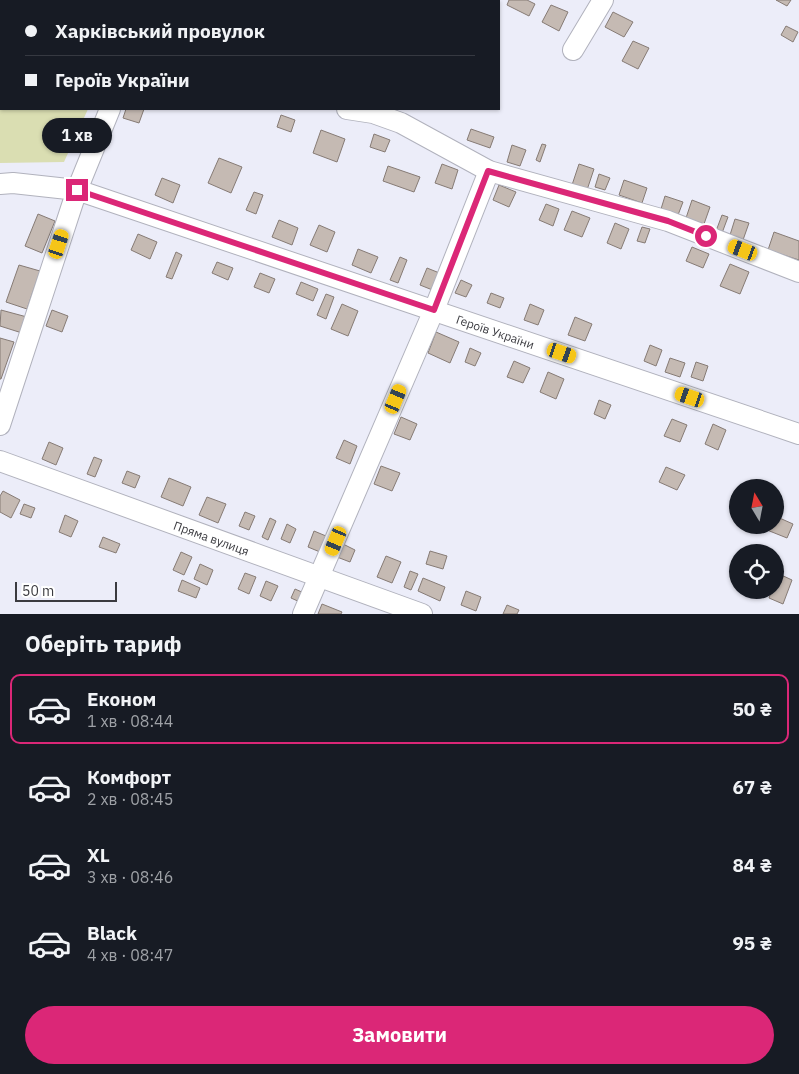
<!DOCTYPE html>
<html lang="uk">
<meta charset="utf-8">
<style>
body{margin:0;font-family:"IBM Plex Sans",sans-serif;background:#20242c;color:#f1f3f6;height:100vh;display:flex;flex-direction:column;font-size:19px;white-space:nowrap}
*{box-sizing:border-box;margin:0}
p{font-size:16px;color:#9ea1a6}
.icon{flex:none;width:28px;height:28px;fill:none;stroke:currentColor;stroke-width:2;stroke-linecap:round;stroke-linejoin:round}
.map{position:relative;height:614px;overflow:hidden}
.details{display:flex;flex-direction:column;background:#171b24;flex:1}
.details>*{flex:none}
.guide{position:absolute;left:0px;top:0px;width:500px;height:110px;box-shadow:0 1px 4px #0004;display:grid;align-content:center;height:110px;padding:0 25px;background:#171b24}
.needle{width:32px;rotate:350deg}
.tools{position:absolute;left:729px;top:479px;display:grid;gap:10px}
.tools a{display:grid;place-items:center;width:55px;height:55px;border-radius:50%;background:#171b24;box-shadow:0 1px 4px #0004;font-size:25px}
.scale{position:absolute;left:15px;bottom:12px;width:102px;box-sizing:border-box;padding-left:5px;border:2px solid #3b3b40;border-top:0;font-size:14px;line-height:18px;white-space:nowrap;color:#3b3b40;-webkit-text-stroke:4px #fff;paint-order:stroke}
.end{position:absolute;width:22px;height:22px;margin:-11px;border:6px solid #db2777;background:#fff;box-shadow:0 0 0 2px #fff}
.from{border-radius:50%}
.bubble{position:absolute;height:35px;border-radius:18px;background:#171b24;box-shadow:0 1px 4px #0004;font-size:16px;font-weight:700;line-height:35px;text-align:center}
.car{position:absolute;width:15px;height:30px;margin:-15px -8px;border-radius:6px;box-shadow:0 0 4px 1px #0007;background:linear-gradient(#f5c518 24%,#345 0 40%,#f5c518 0 76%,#345 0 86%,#f5c518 0)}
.guide b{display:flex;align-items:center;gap:18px;height:48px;font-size:19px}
.guide b+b{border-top:1px solid #363941}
.guide i{width:12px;height:12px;background:#f1f3f6}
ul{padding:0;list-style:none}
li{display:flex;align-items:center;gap:15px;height:70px;margin:0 10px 8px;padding:0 15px;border:2px solid transparent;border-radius:10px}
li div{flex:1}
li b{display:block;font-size:19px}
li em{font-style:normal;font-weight:700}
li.current{border-color:#db2777}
li>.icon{width:45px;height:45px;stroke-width:1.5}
h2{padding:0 25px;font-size:22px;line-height:60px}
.action{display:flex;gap:10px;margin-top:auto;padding:10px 25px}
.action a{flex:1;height:58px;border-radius:30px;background:#db2777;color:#fff;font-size:20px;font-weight:700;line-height:58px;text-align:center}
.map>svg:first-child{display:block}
.green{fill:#dadeb2}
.building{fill:#c5bab3;stroke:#867b75}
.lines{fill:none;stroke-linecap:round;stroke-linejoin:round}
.minor-casing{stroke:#b1b2bd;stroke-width:22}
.minor{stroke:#fff;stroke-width:20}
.route{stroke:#db2777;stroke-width:6}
.labels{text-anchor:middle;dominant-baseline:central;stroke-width:5;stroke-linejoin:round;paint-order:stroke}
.street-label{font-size:12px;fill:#3b3b40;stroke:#fff}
</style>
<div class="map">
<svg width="799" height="614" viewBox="0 0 799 614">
<rect width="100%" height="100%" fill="#ecedf9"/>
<path class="green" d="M0,0h137l-136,1v108h87l-24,53 -64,1z"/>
<path class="building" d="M509,0h18l8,4 -6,12 -22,-11z
M776,0h15l-4,6z
M551,5l17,7 -9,19 -17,-9z
M613,12l20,10 -9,15 -19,-10z
M786,26l12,6 -5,10 -12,-7z
M633,41l16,7 -11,21 -16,-8z
M126,109h18l-5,14 -16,-5z
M281,115l14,5 -4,12 -14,-5z
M471,129l23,8 -4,11 -23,-8z
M321,130l24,9 -8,23 -24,-9z
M374,134l16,6 -5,12 -15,-5z
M542,144l4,1 -6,17 -4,-2z
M512,145l14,5 -6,16 -13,-4z
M219,158l23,9 -11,26 -23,-10z
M442,164l16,6 -6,19 -17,-6z
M579,164l15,5 -7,21 -15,-5z
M388,166l32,11 -6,15 -31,-11z
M599,174l11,4 -5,12 -10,-3z
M162,178l18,7 -7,18 -18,-8z
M624,180l23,8 -5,15 -23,-8z
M499,185l17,7 -7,15 -16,-7z
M254,192l9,3 -7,19 -10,-4z
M665,196l18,6 -5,13 -17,-6z
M692,200l18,7 -6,17 -18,-6z
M546,204l13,5 -6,17 -14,-6z
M572,211l18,7 -8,19 -18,-7z
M38,214l17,7 -13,32 -17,-7z
M722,215l6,2 -6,16 -6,-2z
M735,219l14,4 -6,17 -13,-5z
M279,220l19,8 -6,17 -20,-8z
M615,223l14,6 -8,20 -14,-6z
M319,225l16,7 -8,20 -17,-7z
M642,227l8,2 -5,14 -8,-2z
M774,232l25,9v19l-31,-10z
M138,234l19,8 -7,17 -19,-9z
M692,247l17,7 -6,14 -17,-7z
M358,249l20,8 -7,16 -19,-8z
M176,252l6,3 -10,24 -6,-2z
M400,257l7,3 -9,23 -8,-3z
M217,262l16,6 -5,12 -16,-7z
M730,264l19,8 -9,22 -20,-8z
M19,265l21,6 -13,38 -21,-7z
M427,268l15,6 -7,17 -15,-6z
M260,273l15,6 -6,14 -15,-6z
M461,280l11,5 -6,12 -11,-4z
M301,282l17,7 -5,12 -17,-7z
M491,293l13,5 -4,10 -13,-5z
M326,294l8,3 -8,22 -9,-4z
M342,304l16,7 -10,25 -17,-7z
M530,304l14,6 -6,15 -14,-5z
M1,310l26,7 -5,16 -22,-7z
M52,310l16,6 -6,16 -16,-6z
M575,317l17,7 -7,17 -17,-6z
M436,332l23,10 -9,21 -22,-10z
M0,338l14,4 -13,37h-1z
M650,345l12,5 -6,16 -12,-5z
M470,348l11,5 -6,13 -10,-4z
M670,358l15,5 -5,14 -15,-5z
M514,361l16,7 -7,15 -16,-6z
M696,362l12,4 -5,15 -12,-4z
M548,372l16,7 -8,20 -16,-7z
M599,400l12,5 -6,14 -11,-5z
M401,417l16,7 -7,16 -16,-6z
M672,419l15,6 -7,17 -16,-6z
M713,424l13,6 -8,20 -13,-6z
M344,440l13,6 -7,18 -14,-6z
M49,442l14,6 -7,17 -14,-6z
M94,457l8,3 -7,17 -8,-3z
M381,466l19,7 -8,18 -18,-7z
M666,467l19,8 -8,15 -18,-8z
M127,471l13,5 -5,12 -13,-5z
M169,478l22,9 -8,19 -22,-9z
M3,491l17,9 -9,18 -11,-6v-16z
M207,497l19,7 -8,19 -19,-8z
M24,504l11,4 -4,10 -11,-4z
M245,512l10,4 -6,14 -10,-4z
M65,515l13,6 -7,16 -12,-5z
M775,516l18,8 -6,14 -25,-10 1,-3h12z
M270,518l6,3 -8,19 -6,-3z
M287,524l9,5 -6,14 -9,-4z
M314,531l12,5 -6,16 -12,-5z
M103,537l17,7 -4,9 -17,-6z
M343,544l12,6 -5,12 -13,-5z
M430,551l17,5 -4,13 -17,-5z
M181,552l11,5 -8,18 -11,-5z
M386,556l15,6 -9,21 -15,-6z
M200,564l13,6 -6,15 -13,-6z
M410,571l8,3 -7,16 -7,-3z
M245,573l11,4 -7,17 -11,-5z
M779,574l13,6 -9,24 -14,-6 3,-8h3z
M423,578l22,9 -5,14 -22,-10z
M182,580l18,8 -4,10 -18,-7z
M266,581l12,5 -7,15 -11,-5z
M295,589l9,4 -4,9 -9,-4z
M466,591l15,6 -5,14 -15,-6z
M322,604l20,8 -1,2h-23z
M507,605l12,5 -2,4h-14z"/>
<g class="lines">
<defs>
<g id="minor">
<path d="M573,50l30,-50"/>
<path d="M347,109l26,4 28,10 88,48 179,50 131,51"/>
<path id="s1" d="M0,184l13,-1 64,7 722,244"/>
<path d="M0,425l77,-235 33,-81"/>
<path id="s2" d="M0,461l422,153"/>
<path d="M303,614l131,-304 55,-139"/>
</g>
</defs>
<use href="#minor" class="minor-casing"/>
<use href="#minor" class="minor"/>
</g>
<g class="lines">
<path class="route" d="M77,190l357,120 54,-139 180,50 38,15"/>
</g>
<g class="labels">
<g class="street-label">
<text stroke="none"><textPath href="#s1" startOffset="519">Героїв України</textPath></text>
<text stroke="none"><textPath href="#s2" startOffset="225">Пряма вулиця</textPath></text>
</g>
</g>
</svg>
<div class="tools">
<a><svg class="needle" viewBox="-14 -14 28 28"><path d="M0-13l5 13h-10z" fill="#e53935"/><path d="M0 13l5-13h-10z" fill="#9ea1a6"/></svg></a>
<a><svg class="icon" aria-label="locate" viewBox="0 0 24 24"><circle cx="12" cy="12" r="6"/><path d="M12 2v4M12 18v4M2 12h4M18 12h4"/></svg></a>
</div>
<div class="scale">50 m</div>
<i class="end from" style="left:706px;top:236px"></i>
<i class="end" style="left:77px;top:190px"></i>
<div class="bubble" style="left:42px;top:118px;width:70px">1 хв</div>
<i class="car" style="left:59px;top:244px;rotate:18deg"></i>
<i class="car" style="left:743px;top:250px;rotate:291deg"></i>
<i class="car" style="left:562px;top:353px;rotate:109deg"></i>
<i class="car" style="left:690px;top:397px;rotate:289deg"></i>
<i class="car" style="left:396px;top:399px;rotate:23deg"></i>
<i class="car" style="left:336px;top:541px;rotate:203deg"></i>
<div class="guide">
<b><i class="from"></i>Харківський провулок</b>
<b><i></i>Героїв України</b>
</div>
</div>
<section class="details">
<h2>Оберіть тариф</h2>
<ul>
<li class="current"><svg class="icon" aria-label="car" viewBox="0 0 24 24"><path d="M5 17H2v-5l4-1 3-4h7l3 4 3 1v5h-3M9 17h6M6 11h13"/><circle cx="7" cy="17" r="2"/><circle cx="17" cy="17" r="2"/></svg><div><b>Економ</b><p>1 хв · 08:44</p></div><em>50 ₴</em></li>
<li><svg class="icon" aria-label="car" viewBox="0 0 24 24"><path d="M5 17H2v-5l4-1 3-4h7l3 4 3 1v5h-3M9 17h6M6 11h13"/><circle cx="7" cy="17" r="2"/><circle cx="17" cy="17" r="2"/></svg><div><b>Комфорт</b><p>2 хв · 08:45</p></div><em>67 ₴</em></li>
<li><svg class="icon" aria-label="car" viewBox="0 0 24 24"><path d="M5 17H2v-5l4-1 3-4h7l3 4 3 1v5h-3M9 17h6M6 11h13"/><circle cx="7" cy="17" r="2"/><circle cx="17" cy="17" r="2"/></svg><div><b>XL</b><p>3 хв · 08:46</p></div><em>84 ₴</em></li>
<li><svg class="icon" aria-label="car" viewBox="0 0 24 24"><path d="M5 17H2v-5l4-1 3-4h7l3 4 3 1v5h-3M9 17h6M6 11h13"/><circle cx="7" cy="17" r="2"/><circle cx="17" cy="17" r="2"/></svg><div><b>Black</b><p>4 хв · 08:47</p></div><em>95 ₴</em></li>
</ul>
<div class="action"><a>Замовити</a></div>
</section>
